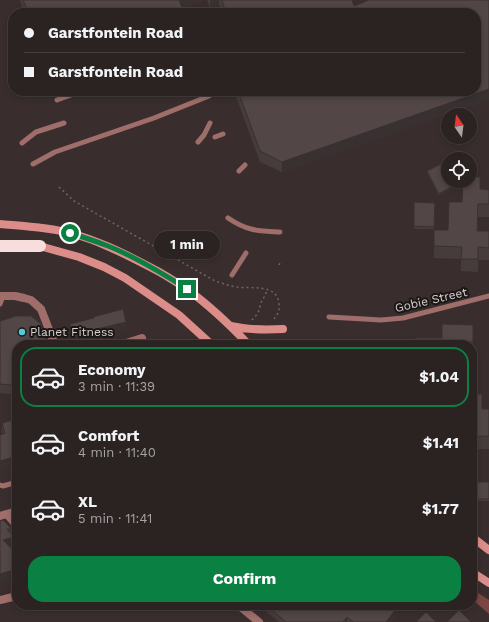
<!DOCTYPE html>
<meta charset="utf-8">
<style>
body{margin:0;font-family:"Work Sans",sans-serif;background:#332a2a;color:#f1f3f6;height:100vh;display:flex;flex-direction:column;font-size:15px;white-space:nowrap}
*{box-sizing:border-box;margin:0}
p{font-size:13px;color:#a6a4a5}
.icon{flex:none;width:22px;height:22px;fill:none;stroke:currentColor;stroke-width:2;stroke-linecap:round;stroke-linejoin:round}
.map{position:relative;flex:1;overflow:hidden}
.side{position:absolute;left:12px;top:340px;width:465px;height:270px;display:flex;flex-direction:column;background:#2b2222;border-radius:16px;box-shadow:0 2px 6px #0003,0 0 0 1px #473f40}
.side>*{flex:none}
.banner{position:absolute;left:8px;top:8px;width:473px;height:88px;border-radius:16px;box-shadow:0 2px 6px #0003,0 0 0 1px #473f40;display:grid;align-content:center;height:88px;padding:0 16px;background:#2b2222}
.needle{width:26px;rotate:346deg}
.tools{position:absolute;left:441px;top:108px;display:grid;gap:8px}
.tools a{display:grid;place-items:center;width:36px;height:36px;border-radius:50%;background:#2b2222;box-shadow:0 2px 6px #0003,0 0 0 1px #473f40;font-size:20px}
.end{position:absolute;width:18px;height:18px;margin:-9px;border:5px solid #0b8043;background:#fff;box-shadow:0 0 0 2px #fff}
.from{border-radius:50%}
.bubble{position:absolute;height:28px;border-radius:14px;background:#2b2222;box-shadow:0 2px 6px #0003,0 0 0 1px #473f40;font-size:13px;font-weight:700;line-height:28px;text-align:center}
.banner b{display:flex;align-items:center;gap:14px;height:38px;font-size:15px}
.banner b+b{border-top:1px solid #473f40}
.banner i{width:10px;height:10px;background:#f1f3f6}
ul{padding:7px 0 0;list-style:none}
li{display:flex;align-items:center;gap:12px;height:60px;margin:0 8px 6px;padding:0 8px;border:2px solid transparent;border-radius:16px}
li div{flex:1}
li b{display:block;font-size:15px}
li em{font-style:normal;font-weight:700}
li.selected{border-color:#0b8043}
li>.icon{width:36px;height:36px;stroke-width:1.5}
.primary-button{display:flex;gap:8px;margin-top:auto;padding:8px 16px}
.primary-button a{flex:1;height:46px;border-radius:16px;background:#0b8043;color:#fff;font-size:16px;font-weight:700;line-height:46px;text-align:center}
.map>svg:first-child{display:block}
.green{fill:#7b4542}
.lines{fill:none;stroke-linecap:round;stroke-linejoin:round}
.path{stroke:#6f6564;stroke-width:1.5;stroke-dasharray:2 3;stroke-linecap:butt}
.lane{stroke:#9f6d6a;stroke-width:5}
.street{stroke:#9f6d6a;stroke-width:8}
.secondary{stroke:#dd8d89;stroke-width:8}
.highway{stroke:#f7dddb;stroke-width:12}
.wall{fill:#473c3c}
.shaded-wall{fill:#393131}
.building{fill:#524646;stroke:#393131}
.route{stroke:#0b8043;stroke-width:5}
.poi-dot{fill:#52ccd6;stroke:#1c1717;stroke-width:1.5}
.labels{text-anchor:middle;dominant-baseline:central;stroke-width:4;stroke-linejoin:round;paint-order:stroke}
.street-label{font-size:12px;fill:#d7d0cf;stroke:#1c1717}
.poi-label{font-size:12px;fill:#d7d0cf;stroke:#1c1717;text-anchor:start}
</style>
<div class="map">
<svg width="489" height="622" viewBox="0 0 489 622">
<rect width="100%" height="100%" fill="#392e2d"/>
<path class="green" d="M472,589l17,11v14l-17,-15z"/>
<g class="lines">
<path class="path" d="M59,187l15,14 141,80c7,2 14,5 22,6 14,2 40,-4 42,17 1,7 -2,12 -7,17
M279,265l1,-2
M252,320l6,-7 4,-13 3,-4 2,-6"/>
<path class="lane" d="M57,100l25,-9
M215,137l8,-3
M198,142l6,-7 6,-12
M22,143l14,-11 28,-9
M33,164l22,-12 99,-34 55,-22
M239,171l6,-6
M228,218c19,13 30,13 52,14
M232,275l14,-22
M0,304l3,-8
M329,317l52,3 22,-2 86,-22
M0,485l3,1 14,-4
M5,514l12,14"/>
<path class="street" d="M0,296h15l9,2 7,2 10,9 14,36
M120,345l22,-7
M0,516l17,-5
M0,600l17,-4
M238,605l21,17"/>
<path class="secondary" d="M0,224c23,2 47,3 70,9 27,7 53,20 78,33 14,7 27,15 40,24 22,16 42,35 61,55
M36,245l43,12 25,10 21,11 54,37 33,30
M231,326c17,4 34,4 52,3
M472,537l17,13
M472,572l17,11"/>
<path class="highway" d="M0,246h40"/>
</g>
<path class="wall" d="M20,0h183l-21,8 1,5 -160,-3z
M207,0h145l2,6 15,-6h120v99l-207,73 -22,-10 -26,-71h242v-78h-254l-3,-9 -9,4z
M427,171l26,17 -14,8 -12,-23z
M480,189l9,1v27h-11v14h11v29h-11v12l-17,-1v-12l-27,-1v-12l14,-16 14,-28z
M414,202l21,1 -1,26h-20z
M93,317l33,11 -29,8v1l-24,7 -3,-13v-7l23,-6z
M0,321l47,24 -36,49 -11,-1z
M473,325v29h-1v-9h-57l27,-7z
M472,394l10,15h7v40h-17z
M2,423l15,42 -14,-31 -1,-2z
M477,482h12v19h-12z
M0,521l12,8v5l2,11 -4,2 7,7v24l-17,5z
M258,605h142v6l-9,11h-112z"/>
<path class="shaded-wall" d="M179,0h24l-24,9z
M210,0h9v4l-9,4z
M183,10v3h-10z
M489,89v10l-207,73v-10z
M453,186v2l-14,8v-2z
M126,322v6l-29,8v1l-24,7v-7l24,-8z
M17,384v9l-6,1v-9z
M17,456v9l-17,5v-9z
M14,537v8l-11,4v-9z
M17,569v9l-17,5v-9z
M399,605h1v6l-9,11h-5z
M347,617v5h-4z"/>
<path class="building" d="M23,0h156l4,10 -10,3h-158l12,-4z
M222,0h130l2,6 15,-6h120v89l-207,73 -22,-11 -22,-60h238v-78h-250z
M441,164l7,13v4h2l3,5 -14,8 -12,-23z
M470,177h10v12l9,1v14h-11l-1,27h12v17l-11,-1v12h-17l1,-12 -28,-1v-16h14l1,-28h13l1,-21h7z
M414,202l21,1 -1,24 -20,-1z
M123,309l3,13 -29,7v2l-24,6 -3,-13 24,-6 -1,-1z
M16,316h15l10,8 6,21h-30v39l-6,1 -11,-1v-63z
M442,324l31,1v17h-15v3h-43v-7h27z
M472,394h10v15h7v27l-17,1z
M17,419v37l-17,5v-26l5,-2 -3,-10z
M477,482h12v17h-12z
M3,520l9,9h-5l7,8 -11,3 14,14v3h-1l1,1v11l-17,5v-53z
M266,605h133l-13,17h-33l-6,-5 -4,5h-57z
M459,610l12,12h-24z
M426,612l10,10h-20z"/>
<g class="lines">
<path class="route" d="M70,233c13,4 25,8 38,13 28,11 54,27 79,43"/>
</g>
<circle class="poi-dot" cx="22" cy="332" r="4"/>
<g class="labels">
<g class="street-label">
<text transform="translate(431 300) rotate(-13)">Gobie Street</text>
</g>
<g class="poi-label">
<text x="30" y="332">Planet Fitness</text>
</g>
</g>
</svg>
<div class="tools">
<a><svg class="needle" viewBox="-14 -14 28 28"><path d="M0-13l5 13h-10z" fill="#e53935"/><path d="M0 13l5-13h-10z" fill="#a6a4a5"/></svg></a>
<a><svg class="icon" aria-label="locate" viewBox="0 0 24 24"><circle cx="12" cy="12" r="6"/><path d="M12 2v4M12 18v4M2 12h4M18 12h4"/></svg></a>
</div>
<i class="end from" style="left:70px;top:233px"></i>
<i class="end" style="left:187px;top:289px"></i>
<div class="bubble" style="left:154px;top:231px;width:66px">1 min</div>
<div class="banner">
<b><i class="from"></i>Garstfontein Road</b>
<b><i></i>Garstfontein Road</b>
</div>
<section class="side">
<ul>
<li class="selected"><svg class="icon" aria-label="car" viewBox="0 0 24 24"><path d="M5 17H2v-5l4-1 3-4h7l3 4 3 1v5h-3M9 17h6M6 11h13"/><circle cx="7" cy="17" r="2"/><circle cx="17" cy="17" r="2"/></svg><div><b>Economy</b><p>3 min · 11:39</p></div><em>$1.04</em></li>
<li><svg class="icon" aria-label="car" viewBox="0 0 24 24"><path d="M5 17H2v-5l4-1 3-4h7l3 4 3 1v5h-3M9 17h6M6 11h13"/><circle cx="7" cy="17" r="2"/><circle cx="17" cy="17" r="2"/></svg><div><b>Comfort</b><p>4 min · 11:40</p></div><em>$1.41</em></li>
<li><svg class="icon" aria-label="car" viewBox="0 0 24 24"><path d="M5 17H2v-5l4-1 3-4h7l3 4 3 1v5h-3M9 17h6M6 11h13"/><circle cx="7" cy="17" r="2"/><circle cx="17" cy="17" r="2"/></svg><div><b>XL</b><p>5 min · 11:41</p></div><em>$1.77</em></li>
</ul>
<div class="primary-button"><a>Confirm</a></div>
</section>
</div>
